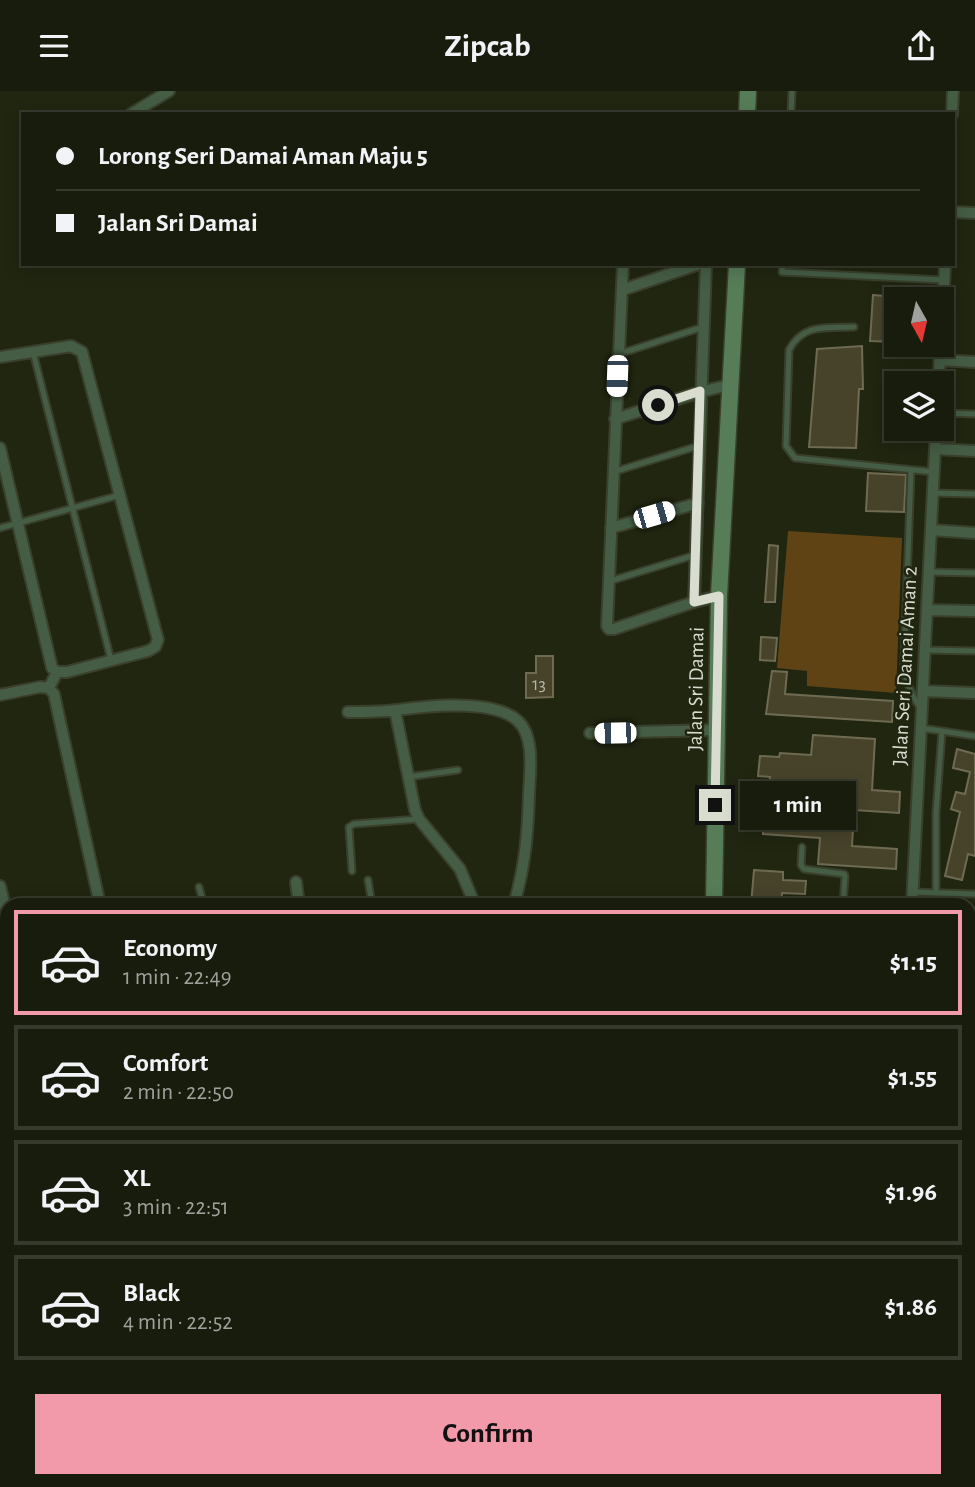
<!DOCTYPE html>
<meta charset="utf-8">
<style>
body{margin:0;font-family:"Alegreya Sans",sans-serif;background:#25291a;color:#f1f3f6;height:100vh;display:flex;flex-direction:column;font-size:26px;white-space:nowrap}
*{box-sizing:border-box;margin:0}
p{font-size:23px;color:#9fa19d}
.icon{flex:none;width:38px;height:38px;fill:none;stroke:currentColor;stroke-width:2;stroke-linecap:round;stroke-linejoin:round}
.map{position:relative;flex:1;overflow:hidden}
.side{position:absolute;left:0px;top:807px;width:976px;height:590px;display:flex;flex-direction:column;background:#181c0c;border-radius:21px 21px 0 0;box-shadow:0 4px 18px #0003,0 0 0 2px #363a2d}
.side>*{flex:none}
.top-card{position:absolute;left:21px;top:21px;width:934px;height:154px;border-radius:0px;box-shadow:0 4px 18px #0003,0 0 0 2px #363a2d;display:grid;align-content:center;height:154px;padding:0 35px;background:#181c0c}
.needle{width:46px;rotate:172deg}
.buttons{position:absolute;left:884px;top:196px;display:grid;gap:14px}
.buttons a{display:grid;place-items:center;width:70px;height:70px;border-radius:0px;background:#181c0c;box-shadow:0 4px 18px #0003,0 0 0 2px #363a2d;font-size:35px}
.end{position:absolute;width:32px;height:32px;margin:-16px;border:9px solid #d9ddd0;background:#111;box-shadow:0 0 0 4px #111}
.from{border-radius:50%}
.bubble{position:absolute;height:49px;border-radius:0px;background:#181c0c;box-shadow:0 4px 18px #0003,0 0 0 2px #363a2d;font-size:23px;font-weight:700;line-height:49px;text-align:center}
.car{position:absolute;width:21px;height:42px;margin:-21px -10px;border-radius:9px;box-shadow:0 0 5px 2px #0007;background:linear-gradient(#fff 24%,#345 0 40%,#fff 0 76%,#345 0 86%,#fff 0)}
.top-card b{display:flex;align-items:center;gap:24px;height:66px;font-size:26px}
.top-card b+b{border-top:2px solid #363a2d}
.top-card i{width:18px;height:18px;background:#f1f3f6}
ul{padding:12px 0 0;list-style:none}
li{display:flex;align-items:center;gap:21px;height:105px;margin:0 14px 10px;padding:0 21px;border:4px solid #363a2d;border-radius:0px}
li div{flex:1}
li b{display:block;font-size:26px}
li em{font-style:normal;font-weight:700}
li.on{border-color:#f39aaa}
li>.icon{width:63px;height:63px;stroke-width:1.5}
.primary-button{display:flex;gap:14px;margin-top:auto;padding:14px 35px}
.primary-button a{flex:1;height:80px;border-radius:0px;background:#f39aaa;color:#111;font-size:28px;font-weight:700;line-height:80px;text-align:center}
header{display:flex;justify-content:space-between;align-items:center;height:91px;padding:0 35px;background:#181c0c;font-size:32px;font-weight:700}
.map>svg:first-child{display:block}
.green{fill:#5f4315}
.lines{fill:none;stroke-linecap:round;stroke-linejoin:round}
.stream{stroke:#158364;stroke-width:3.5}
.building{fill:#47432b;stroke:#6f6b52;stroke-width:2}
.lane-casing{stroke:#3a402b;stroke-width:9}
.street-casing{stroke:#3a402b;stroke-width:14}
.secondary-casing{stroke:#3a402b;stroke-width:19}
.highway-casing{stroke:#3a402b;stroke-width:23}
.lane{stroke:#455d45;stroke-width:5}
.street{stroke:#455d45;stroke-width:10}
.secondary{stroke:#577d58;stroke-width:16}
.highway{stroke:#71ad73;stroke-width:19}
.route{stroke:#d9ddd0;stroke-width:9}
.labels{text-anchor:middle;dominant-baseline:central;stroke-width:5;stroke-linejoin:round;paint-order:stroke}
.number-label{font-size:18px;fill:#b4b6a7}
.street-label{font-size:21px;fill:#d9ddd0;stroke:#202610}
</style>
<header><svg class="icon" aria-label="menu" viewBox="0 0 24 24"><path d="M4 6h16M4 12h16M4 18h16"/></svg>Zipcab<svg class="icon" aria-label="share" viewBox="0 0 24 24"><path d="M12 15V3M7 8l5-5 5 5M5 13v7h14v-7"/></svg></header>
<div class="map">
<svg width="975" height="1396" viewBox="0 0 975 1396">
<rect width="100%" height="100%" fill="#202610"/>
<path class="green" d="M788,440l114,7 -6,155 -89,-7v-15l-30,-3z"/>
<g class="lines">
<path class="stream" d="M580,1390v1"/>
</g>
<path class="building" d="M873,204l23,2v45l-26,-1z
M862,255l1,43h-4l-3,59 -47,-1 8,-98z
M868,382l38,2 -2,37 -38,-1z
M769,454l9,1 -3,56h-10z
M761,546l16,1 -2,23 -15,-1z
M536,565h17v41l-27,1v-25h10z
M772,580l15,1 -2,22 108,7 -1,21 -126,-8z
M813,644l62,4 -3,51 28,2 -1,21 -45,-3 -2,36 45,3 -1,20 -78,-5 2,-26 -57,-4 1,-19h4l2,-38 -12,-1 2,-20 19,1 1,-4 31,2z
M957,658l18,5v102l-7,-2 -6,26 -17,-4 15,-64 -9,-3 5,-17 9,2 5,-22 -17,-4z
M754,779l29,2v8l23,1 -1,13 -23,-1 -1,12h-30z"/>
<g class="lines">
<defs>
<path id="lane" d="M791,23l1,-23
M783,173l-1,8 162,8
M854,236c-27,1 -51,-4 -65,23l-3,96 9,12 139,14
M33,261l78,308
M619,263l84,-27
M942,322l33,1
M911,379l-7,196c3,16 6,28 16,41
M613,381l85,-26
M933,402l42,1
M0,437l120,-33
M929,481l46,1
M610,490l85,-26
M925,559l50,1
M921,637l54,8
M408,686l50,-7
M802,756l-1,18 3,4 40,5 1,2 -2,29
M352,780l-3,-44 5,-3 65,-5
M368,789l4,25
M199,796l5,18
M912,801l63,2
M936,802v-80l6,-82
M970,1035h5
M60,1390l1,6
M116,1390l1,6
M304,1390l1,6
M498,1390l1,6
M760,1390l1,6
M923,1390l1,6"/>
<path id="street" d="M131,23l38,-23
M952,23l1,-23
M954,121l21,1
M623,173l-16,362 2,3h5l80,-27 25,-6
M622,199l77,-26
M942,234l3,-61
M0,266l71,-11 11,6 76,288 -3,7 -7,4 -81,21h-10
M940,269l35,2
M939,292l1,-38
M615,328l85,-27 29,-7
M0,357l52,220 5,4 -8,16
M935,358l40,2
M611,437l87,-25
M931,439l44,3
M694,511l12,-338
M927,519l48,1
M923,600l52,2
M0,604l40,-8 9,1 5,6 46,211
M395,619l20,100 4,9 41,50 15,36
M348,621c16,0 33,0 49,-2 30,-4 96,-12 121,11 17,16 12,51 11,72 -1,41 -4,72 -15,112
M590,642l126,-3
M296,791l3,23
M0,795l7,29
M912,814l24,-476
M0,851l7,-2
M970,931l5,-1
M970,983l5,-1
M0,1032l7,-1
M970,1087h5
M970,1103l5,-1
M970,1188l5,-1
M970,1271l5,-1
M0,1342l7,-1
M970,1357l5,-1
M24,1390v6
M424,1390v6
M551,1390l1,6
M655,1396l53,-6"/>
<path id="secondary" d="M747,23l1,-23
M714,814l5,-309 18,-332"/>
<path id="highway" d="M970,863l5,-2
M970,898l5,-1
M0,967l7,-1
M0,1002l7,-2"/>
</defs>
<use href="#lane" class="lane-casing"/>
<use href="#street" class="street-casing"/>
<use href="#secondary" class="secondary-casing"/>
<use href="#highway" class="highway-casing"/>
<use href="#lane" class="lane"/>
<use href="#street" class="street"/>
<use href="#secondary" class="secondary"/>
<use href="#highway" class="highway"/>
</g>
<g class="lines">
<path class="route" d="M658,314l42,-14 -6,211 25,-6 -4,209"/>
</g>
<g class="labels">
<g class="number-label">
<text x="539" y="594">13</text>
</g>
<g class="street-label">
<text transform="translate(905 575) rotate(-87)">Jalan Seri Damai Aman 2</text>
<text transform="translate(696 598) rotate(-89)">Jalan Sri Damai</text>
</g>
</g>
</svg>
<div class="buttons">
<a><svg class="needle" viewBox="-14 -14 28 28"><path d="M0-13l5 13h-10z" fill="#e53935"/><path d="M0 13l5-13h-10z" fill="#9fa19d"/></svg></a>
<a><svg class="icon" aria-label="layers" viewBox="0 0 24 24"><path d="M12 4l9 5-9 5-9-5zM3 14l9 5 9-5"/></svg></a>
</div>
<i class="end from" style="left:658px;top:314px"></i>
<i class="end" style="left:715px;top:714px"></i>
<div class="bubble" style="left:740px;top:690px;width:116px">1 min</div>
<i class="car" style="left:617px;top:285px;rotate:182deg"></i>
<i class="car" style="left:654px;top:424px;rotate:74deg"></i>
<i class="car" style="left:615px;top:642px;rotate:269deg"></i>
<div class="top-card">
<b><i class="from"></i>Lorong Seri Damai Aman Maju 5</b>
<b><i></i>Jalan Sri Damai</b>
</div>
<section class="side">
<ul>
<li class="on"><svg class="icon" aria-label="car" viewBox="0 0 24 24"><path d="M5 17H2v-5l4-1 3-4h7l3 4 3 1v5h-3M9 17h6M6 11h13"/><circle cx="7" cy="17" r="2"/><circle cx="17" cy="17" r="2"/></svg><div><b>Economy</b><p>1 min · 22:49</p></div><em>$1.15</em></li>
<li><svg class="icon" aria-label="car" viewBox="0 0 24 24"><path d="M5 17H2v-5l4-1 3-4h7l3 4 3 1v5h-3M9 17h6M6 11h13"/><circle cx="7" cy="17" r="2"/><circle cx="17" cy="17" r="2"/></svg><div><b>Comfort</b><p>2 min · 22:50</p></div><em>$1.55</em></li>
<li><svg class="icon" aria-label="car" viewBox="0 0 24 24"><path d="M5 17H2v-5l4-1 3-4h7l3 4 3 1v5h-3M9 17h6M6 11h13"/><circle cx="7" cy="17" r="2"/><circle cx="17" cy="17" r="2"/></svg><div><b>XL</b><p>3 min · 22:51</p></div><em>$1.96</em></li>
<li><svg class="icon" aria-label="car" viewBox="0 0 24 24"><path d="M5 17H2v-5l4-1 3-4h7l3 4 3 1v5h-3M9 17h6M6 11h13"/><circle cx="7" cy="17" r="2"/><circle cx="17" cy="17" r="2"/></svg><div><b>Black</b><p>4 min · 22:52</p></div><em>$1.86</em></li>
</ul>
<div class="primary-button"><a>Confirm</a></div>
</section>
</div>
